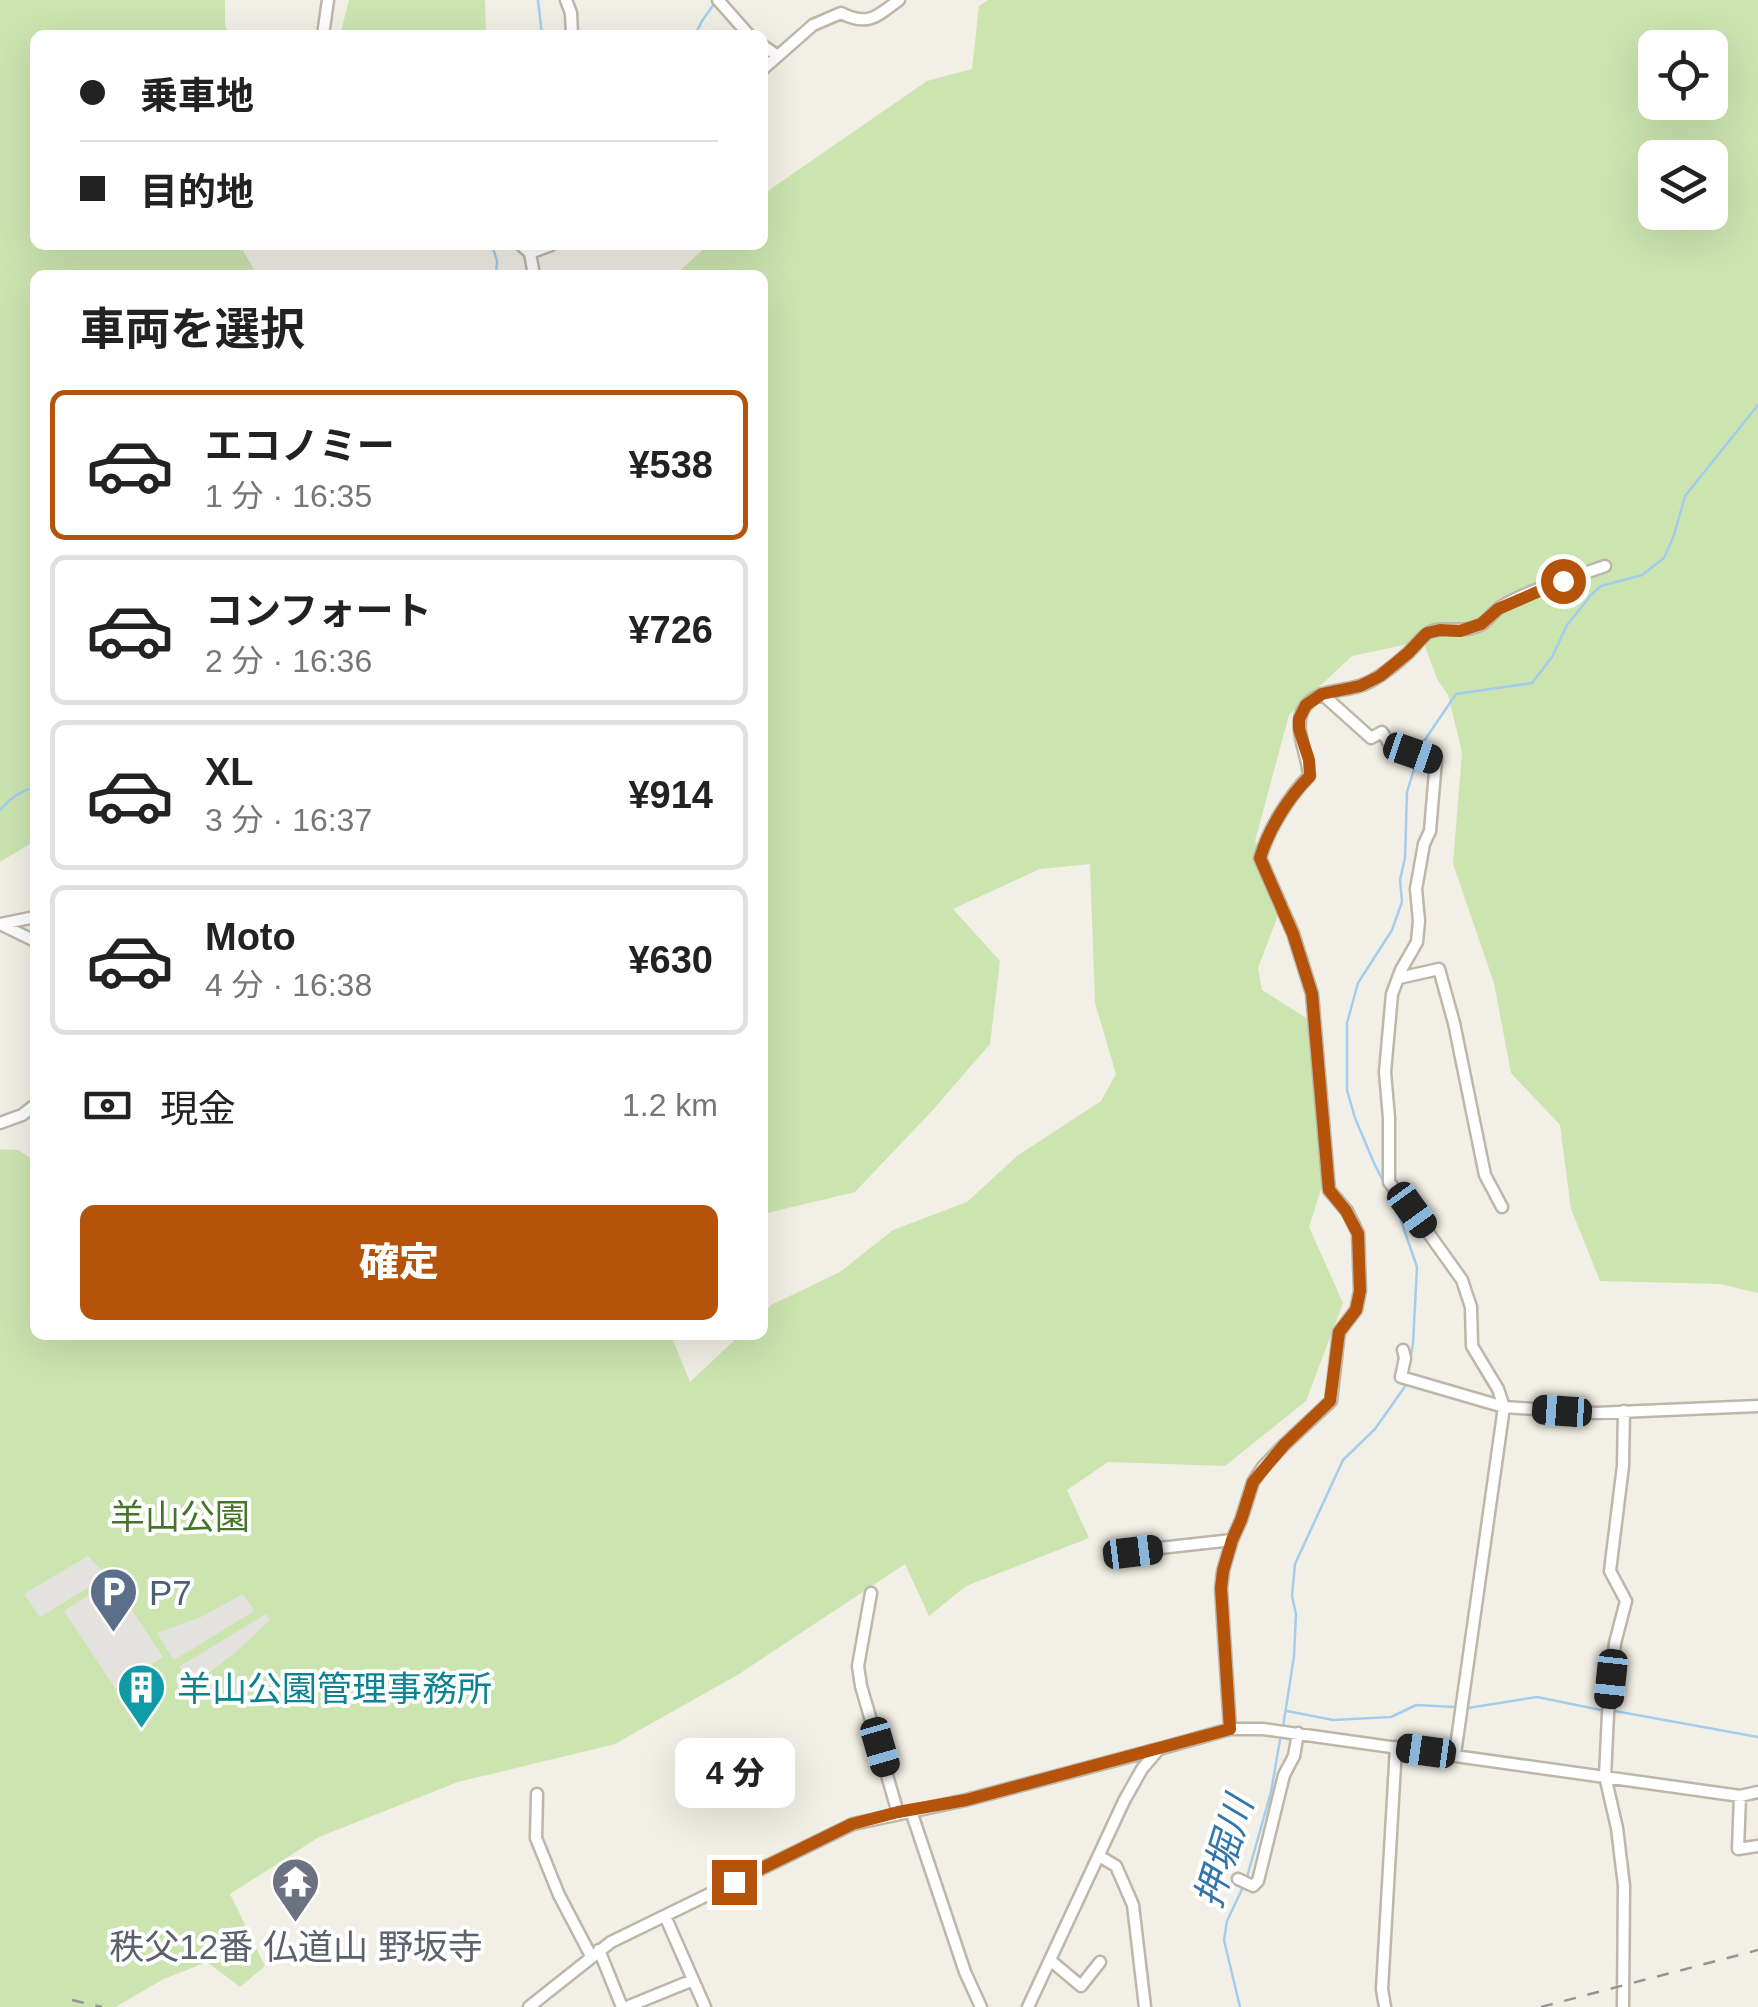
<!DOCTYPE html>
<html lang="ja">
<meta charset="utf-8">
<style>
body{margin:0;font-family:Helvetica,"Noto Sans JP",sans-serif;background:#f2f2f2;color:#222;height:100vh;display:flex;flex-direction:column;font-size:38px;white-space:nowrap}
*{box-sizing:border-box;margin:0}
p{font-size:32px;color:#767676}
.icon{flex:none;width:55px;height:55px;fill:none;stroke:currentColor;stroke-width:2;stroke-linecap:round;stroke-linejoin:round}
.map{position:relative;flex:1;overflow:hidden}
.side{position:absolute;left:30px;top:270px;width:738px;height:1070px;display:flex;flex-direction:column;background:#fff;border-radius:15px;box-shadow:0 10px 40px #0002}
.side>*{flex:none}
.hud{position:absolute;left:30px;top:30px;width:738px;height:220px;border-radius:15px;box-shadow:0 10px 40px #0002;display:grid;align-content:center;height:220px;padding:0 50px;background:#fff}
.fabs{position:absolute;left:1638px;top:30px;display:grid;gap:20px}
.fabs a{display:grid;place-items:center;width:90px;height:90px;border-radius:15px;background:#fff;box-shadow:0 10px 40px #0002;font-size:50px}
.end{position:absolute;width:45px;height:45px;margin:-22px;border:12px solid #b45309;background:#fff;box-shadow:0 0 0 5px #fff}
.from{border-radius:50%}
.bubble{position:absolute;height:70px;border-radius:15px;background:#fff;box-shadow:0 10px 40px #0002;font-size:32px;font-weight:800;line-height:70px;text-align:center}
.car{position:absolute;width:30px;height:60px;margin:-30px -15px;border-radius:12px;box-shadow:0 0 8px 2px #0007;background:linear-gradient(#222 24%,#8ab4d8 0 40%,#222 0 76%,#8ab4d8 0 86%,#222 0)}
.hud b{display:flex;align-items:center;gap:35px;height:95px;font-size:38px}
.hud b+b{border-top:2px solid #e0e0e0}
.hud i{width:25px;height:25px;background:#222}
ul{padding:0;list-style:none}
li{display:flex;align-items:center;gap:30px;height:150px;margin:0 20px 15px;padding:0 30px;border:5px solid #e0e0e0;border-radius:15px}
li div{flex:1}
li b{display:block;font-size:38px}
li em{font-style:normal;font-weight:800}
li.current{border-color:#b45309}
li>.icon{width:90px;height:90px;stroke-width:1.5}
h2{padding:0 50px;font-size:45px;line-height:120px}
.pay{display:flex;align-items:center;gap:25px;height:110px;padding:0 50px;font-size:38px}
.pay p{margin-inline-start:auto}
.primary-button{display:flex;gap:20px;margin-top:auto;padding:20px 50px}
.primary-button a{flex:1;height:115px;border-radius:15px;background:#b45309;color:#fff;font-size:40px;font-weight:800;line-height:115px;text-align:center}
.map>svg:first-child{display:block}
.green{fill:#cce5b0;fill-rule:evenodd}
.parking{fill:#e4e2de}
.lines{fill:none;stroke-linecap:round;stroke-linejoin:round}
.stream{stroke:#a4cded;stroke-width:2.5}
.minor-casing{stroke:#beb7a9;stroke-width:15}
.minor{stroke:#fff;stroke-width:10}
.rail{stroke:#959595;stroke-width:2.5;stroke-dasharray:12 12;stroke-linecap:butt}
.route{stroke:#b45309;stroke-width:12}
.labels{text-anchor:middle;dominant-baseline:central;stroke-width:8;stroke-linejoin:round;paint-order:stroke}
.park-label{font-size:35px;fill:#44752b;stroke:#fff}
.service-label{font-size:35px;fill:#4e5e75;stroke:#fff;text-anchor:start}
.culture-label{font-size:35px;fill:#0d838f;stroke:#fff;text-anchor:start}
.worship-label{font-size:35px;fill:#5b616d;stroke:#fff}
.water-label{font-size:38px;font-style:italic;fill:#3375ad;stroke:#fff}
</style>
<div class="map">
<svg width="1758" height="2007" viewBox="0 0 1758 2007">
<rect width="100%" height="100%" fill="#f2efe6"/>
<path class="green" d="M0,0h225v25l4,10h-194v210h205l17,30h-222v566l-35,21z
M349,0h136l1,35h-146z
M988,0h770v1293l-38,-9 -120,-3 -29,-72 -11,-84 -49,-52 -17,-90 -41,-119 9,-112 -14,-57 -11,-16 -14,-38 -71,15 -63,59 -34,126 28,61 -25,66 4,22 54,34 7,159 -14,44 34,76 -37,98 -81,65 -117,-4 -41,28 22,48 -123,48 -37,30 -24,-52 -166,110 -124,70 -157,38 -139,55 -89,57 35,72 -25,21 -33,-25 -43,17 -49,28h-115v-858l18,1 17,11v174h636l19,47 50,-47h22l1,-21 8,-9 69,-33 53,-42 74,-28 50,-46 84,-55 15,-27 -21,-71 -5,-139 -50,5 -87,40 47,52 -10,83 -59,68 -76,80 -92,22 -1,-939h-87l33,-30h54l1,-49 9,-8 155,-107 45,-12 7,-63zM1655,48h55v54h-55zM1655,158h55v54h-55z"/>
<path class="parking" d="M88,1556l19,20 -67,41 -16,-23z
M112,1580l51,77 -48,31 -51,-77z
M243,1594l11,17 -80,49 -17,-27 44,-16z
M266,1614l4,6 -33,31 -45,35 -13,-19z"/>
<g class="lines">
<path class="stream" d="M538,0l4,35
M695,35l7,-14 12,-17
M492,245l5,16 -1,14
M1419,752l3,-8 34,-50 76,-11 20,-26 15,-32 25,-31 9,-8 41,-11 22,-17 10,-23 11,-39 73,-91
M0,810c10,-12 20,-19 35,-23
M1407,1377l6,-33 4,-77 -20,-58 -23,-46 -19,-45 -8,-28v-67l11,-40 34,-53 10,-28 -2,-22 5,-22 2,-66 10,-32
M1468,1708l69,-11 64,13
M1287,1711l46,9 58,-3 25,-12 39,2
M1615,1711l143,26
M1283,1727l11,-71 2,-42 -4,-18 3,-32 48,-104 32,-31 31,-44
M1247,1877l24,-85 10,-58
M1240,2007l-16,-67 3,-19 17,-36"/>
<defs>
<path id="minor" d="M566,0l5,13 1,22
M718,0l31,35
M323,35l5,-35
M762,45l16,11
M762,70l51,-45 28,-12c28,14 36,3 58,-13
M521,245l9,8 4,22
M530,253l21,-8
M1322,694l49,44 11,-6 8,13 46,15 -6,71 -6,13 -8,45 3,32 -2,21 -16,28 -9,24 -7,78 4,46v64l23,28 50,70 9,27 1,39 26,43 6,18 -49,347
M0,924l35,17
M1,924l34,-7
M1399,978l40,-9 15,54 31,152 17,32
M0,1123l22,-8 13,-10
M1403,1350l2,8 -4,19 103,30 92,6 162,-7
M1133,1551l99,-11
M871,1593l-13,73 3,20 37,127
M1230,1729l-9,-140 2,-18 9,-31 9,-20 12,-38 10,-15 21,-22 47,-44 8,-69 17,-22 4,-19 -2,-58 -11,-22 -18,-21 -17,-196 -19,-61 -33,-75c9,-30 28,-60 49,-82 -1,-21 -16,-48 -6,-66 13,-23 41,-17 62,-26 16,-7 30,-19 43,-31 7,-6 13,-17 22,-21 15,-7 32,3 52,-8 6,-4 11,-11 17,-16 30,-19 73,-30 106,-42
M537,1794l-1,44 23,57 32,61
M1740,1796l-2,53 20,-3
M911,1811l54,161 16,35
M1099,1856l17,10 17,39 12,102
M1238,1879l15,7 5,-5 26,-106 10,-19 4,-23
M665,1916l40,91
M599,1950l23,57
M1050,1960l31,26 19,-24
M529,2007l82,-65 242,-118 113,-24 192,-51
M627,2007l66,-27
M1028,2007l96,-206 18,-32 17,-20 71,-20h33l477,67 18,-4
M1385,2007l-3,-18 14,-242
M1623,2007l1,-121 -7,-58 -12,-52 3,-62 7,-71 11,-42 -16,-30 13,-105 1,-55"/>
</defs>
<use href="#minor" class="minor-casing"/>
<use href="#minor" class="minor"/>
<path class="rail" d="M72,2000l30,7
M1541,2007l217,-57"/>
</g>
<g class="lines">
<path class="route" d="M734,1882l118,-58 46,-12 68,-12 264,-71 -9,-141 2,-17 9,-31 9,-20 12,-38 31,-37 46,-44 9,-69 17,-22 4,-19 -2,-57 -12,-23 -17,-21 -17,-196 -19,-60 -33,-76c9,-30 28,-60 50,-82l-1,-16 -10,-31v-10l7,-14 16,-11 38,-8 20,-10 28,-23 19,-20 13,-3 20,1 21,-7 17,-15 65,-28"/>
</g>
<defs>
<symbol id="parking-pin" viewBox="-11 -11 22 30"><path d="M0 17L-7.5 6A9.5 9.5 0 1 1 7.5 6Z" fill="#5c6f8a" stroke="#fff"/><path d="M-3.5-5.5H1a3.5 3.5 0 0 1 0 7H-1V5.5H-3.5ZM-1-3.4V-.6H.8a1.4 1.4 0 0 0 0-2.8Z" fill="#fff"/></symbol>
<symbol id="building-pin" viewBox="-11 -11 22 30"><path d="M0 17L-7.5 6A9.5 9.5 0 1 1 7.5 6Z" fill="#0f9aa8" stroke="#fff"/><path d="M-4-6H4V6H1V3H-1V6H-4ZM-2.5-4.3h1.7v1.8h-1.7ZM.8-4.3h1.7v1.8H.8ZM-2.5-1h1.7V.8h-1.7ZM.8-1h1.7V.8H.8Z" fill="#fff"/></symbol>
<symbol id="temple-pin" viewBox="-11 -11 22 30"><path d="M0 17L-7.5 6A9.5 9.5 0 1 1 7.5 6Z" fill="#6b7280" stroke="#fff"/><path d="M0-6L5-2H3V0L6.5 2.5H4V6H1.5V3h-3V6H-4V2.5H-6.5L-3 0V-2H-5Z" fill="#fff"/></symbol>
</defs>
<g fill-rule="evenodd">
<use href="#parking-pin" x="86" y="1564" width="55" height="75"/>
<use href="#building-pin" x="114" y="1660" width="55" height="75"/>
<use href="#temple-pin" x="268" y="1854" width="55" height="75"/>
</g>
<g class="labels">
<g class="park-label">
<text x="180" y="1516">羊山公園</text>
</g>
<g class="service-label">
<text x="149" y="1592">P7</text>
</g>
<g class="culture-label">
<text x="177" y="1688">羊山公園管理事務所</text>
</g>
<g class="worship-label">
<text x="296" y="1946">秩父12番 仏道山 野坂寺</text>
</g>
<g class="water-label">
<text transform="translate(1224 1852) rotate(-73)">押堀川</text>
</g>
</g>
</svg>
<div class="fabs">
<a><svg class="icon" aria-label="locate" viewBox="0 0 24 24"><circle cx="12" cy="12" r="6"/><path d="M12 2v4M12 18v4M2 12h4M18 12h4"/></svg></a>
<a><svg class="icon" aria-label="layers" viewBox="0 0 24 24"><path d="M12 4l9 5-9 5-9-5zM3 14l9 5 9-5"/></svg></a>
</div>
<i class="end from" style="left:1563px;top:581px"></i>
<i class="end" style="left:734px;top:1882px"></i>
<div class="bubble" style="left:675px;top:1738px;width:120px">4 分</div>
<i class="car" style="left:1413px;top:753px;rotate:109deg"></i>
<i class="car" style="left:1412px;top:1210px;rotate:144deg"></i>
<i class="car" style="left:1562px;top:1411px;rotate:274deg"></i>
<i class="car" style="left:1133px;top:1552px;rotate:83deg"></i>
<i class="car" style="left:1611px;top:1679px;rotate:186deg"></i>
<i class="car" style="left:880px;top:1747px;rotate:164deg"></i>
<i class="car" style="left:1426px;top:1751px;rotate:278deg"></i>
<div class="hud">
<b><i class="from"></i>乗車地</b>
<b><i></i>目的地</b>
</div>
<section class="side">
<h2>車両を選択</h2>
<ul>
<li class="current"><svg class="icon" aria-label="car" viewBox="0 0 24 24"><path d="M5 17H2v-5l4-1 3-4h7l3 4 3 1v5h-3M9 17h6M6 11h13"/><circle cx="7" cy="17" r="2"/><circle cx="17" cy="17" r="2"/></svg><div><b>エコノミー</b><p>1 分 · 16:35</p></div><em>¥538</em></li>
<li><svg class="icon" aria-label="car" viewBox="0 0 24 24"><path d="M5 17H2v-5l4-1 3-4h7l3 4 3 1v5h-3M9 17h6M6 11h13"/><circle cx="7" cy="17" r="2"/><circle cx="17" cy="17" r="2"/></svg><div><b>コンフォート</b><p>2 分 · 16:36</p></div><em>¥726</em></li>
<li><svg class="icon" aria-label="car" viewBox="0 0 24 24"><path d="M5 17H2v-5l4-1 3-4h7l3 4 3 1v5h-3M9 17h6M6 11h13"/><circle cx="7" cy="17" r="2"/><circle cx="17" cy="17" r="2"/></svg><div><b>XL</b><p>3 分 · 16:37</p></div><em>¥914</em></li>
<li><svg class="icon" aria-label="car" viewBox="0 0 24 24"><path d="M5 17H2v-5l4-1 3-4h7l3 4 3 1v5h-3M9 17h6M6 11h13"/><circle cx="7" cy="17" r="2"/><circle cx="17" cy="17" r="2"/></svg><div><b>Moto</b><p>4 分 · 16:38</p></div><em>¥630</em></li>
</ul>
<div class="pay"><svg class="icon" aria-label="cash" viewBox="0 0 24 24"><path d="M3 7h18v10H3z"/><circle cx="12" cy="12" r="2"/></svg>現金<p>1.2 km</p></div>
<div class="primary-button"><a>確定</a></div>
</section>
</div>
